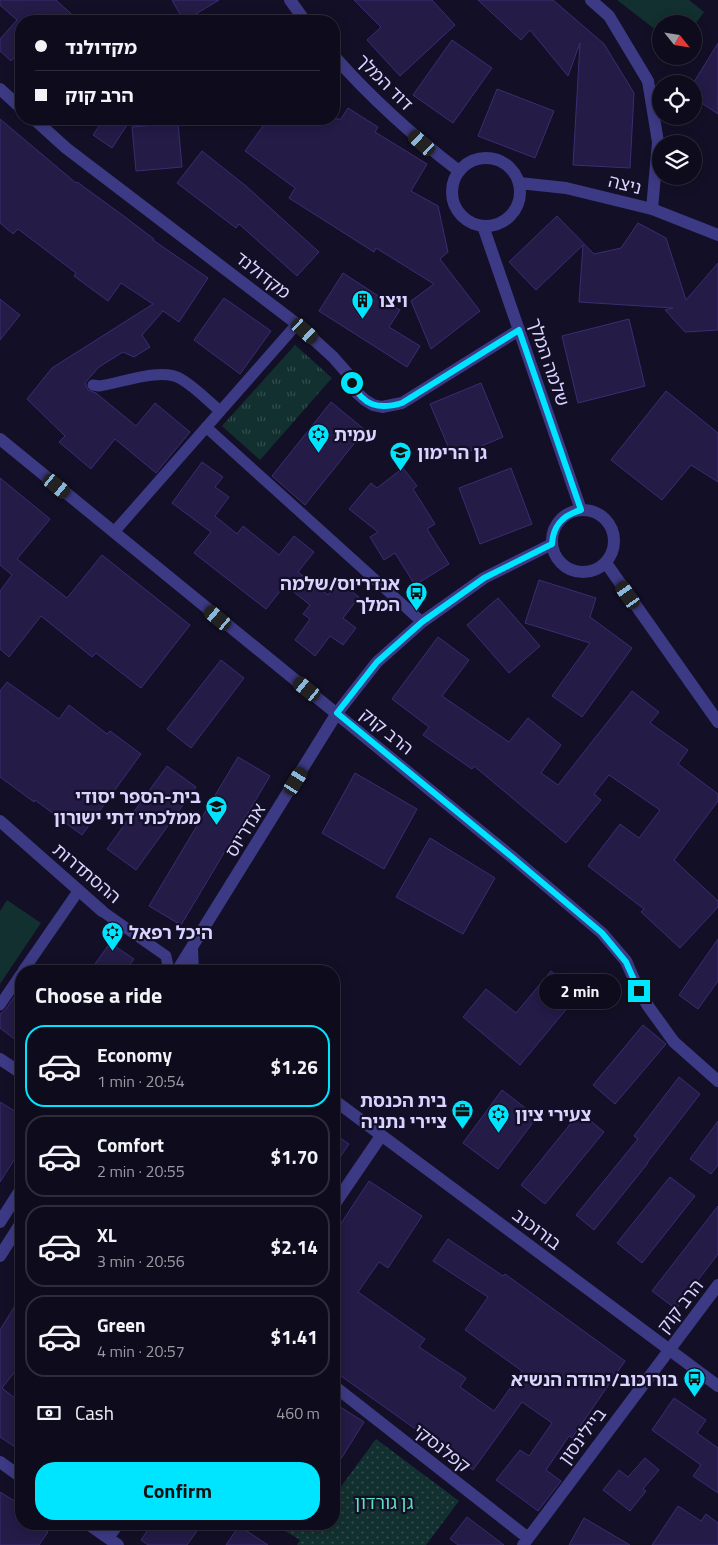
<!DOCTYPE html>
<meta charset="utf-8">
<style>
body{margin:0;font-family:"Titillium Web","Noto Sans Hebrew",sans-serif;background:#1c1929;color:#f1f3f6;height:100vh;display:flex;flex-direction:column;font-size:19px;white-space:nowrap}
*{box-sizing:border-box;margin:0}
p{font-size:16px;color:#9b9ba3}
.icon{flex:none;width:28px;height:28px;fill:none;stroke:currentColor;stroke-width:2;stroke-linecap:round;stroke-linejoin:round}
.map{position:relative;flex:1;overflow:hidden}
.panel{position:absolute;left:15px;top:965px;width:325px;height:565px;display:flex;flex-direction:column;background:#0e0b1c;border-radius:20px;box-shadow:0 2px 12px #0003,0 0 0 1px #2e2b3b}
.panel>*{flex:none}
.hud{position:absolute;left:15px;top:15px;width:325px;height:110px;border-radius:20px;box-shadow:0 2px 12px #0003,0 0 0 1px #2e2b3b;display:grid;align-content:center;height:110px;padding:0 20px;background:#0e0b1c}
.needle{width:32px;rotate:120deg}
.buttons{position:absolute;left:652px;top:15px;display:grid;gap:10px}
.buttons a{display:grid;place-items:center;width:50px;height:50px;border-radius:50%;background:#0e0b1c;box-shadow:0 2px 12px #0003,0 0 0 1px #2e2b3b;font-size:25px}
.end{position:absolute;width:22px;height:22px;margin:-11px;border:6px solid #00e5ff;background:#111;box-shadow:0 0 0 2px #111}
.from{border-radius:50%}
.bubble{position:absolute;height:35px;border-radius:18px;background:#0e0b1c;box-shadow:0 2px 12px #0003,0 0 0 1px #2e2b3b;font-size:16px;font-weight:700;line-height:35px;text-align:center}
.car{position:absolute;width:15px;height:30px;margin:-15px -8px;border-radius:6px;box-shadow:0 0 4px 1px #0007;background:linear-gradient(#222 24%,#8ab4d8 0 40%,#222 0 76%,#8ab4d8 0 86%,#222 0)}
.hud b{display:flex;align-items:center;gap:18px;height:48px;font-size:19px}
.hud b+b{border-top:1px solid #2e2b3b}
.hud i{width:12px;height:12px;background:#f1f3f6}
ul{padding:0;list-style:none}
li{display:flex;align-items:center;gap:15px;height:82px;margin:0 10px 8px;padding:0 10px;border:2px solid #2e2b3b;border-radius:20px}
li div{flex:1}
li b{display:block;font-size:19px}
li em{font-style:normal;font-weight:700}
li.selected{border-color:#00e5ff}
li>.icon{width:45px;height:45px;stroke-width:1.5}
h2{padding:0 20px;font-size:22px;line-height:60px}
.pay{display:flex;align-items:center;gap:12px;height:55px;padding:0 20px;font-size:19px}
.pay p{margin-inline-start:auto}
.cta{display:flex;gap:10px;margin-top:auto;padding:10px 20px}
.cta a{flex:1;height:58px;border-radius:20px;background:#00e5ff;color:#111;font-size:20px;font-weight:700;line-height:58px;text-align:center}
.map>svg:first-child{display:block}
.grass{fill:url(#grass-dots)}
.park{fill:url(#park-tufts)}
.pitch{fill:#12302f}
.building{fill:#241b47;stroke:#3b2d73}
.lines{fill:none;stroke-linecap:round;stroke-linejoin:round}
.pedestrian{stroke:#3d3a85;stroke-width:11}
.minor{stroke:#3d3a85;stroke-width:12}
.tertiary{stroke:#3d3a85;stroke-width:12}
.route{stroke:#00e5ff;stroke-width:6}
.labels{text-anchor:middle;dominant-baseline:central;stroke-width:4.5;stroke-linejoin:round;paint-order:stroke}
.street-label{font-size:18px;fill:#d9d4ff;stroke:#130f26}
.poi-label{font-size:18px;font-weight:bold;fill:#d9d4ff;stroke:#130f26;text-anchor:start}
.park-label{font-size:18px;fill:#5fe0c0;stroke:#130f26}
</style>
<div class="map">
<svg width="718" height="1545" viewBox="0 0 718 1545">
<defs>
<pattern id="grass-dots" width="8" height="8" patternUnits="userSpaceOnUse" patternTransform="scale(1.25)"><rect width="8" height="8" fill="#12302f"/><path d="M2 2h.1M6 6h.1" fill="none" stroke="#344d4e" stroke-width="1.8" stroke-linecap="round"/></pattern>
<pattern id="park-tufts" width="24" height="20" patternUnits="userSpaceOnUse" patternTransform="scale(1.25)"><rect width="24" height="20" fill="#12302f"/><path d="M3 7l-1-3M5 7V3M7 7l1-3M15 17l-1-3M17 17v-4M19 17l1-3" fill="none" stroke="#344d4e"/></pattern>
</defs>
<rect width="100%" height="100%" fill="#130f26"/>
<path class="grass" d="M376,1439l83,62 -33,44h-129l3,-5 -26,-16h60v-28z"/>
<path class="park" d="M295,345l37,33 -72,82 -38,-34z"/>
<path class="pitch" d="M617,0h72l15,12 -10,14v-2h-33v10z
M7,900l34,23 -41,61v-73z"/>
<path class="building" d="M0,0h56l23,21h-58v29l-10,11 -11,-10v-12l17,-19 -17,-15z
M172,0h47l-35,21z
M354,0h78l23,25 -55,51 -33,-36 14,-13z
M478,0h75l51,44 30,49 -4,75 -57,-3 7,-122 -12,33 -38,-46 -9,10z
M452,40l40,28 -39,55 -40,-28z
M718,43v71l-24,-16v-16z
M497,89l57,22 -19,47 -57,-22z
M348,108l30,19 -3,5 52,32 -16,27 27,15 10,46 -8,7 40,52 -49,38 -20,-48 23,-17 -58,-36 -2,4 -85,-54 6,-10 -50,-37 23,-32h73z
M0,119l76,64 1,-1 44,32 33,25 -1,1 55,38 -29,44 -16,-11 -21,24 8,12 -16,10 -11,-5 -24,15 -14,16 3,7 8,3 40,33 19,-23 35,29 -34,41 -41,-34 -24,30 -32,-27 6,-6 -38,-37 25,-31 101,-64 -32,-21 -13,18 -34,-25 2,-3 -58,-44 -5,5 -13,-11z
M104,119h27l-19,29 -19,-13z
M178,123l4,44 -46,4 -4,-44z
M202,151l44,35 73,66 -22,24 -58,-52 -3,4 -59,-45z
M557,216l37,38 27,-6 17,-25 28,15 20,62 32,-37v67l-33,2 -20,-22 8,-2 -94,-6 4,-57 -47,45 -27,-28z
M343,273l57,37 -11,17 31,19 -13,21 -88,-56z
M224,298l47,33 -31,43 -46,-34z
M0,299l20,16 -20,25z
M629,319l16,67 -67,17 -16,-67z
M481,383l22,54 -50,21 -23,-54z
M666,391l52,42v49l-27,-17 -29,35 -51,-40z
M331,402l34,28 -60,75 -33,-29z
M202,462l21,15 -8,10 14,10 -14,19 22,18 6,-8 36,29 15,-19 20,16 -16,20 30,23 10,-14 21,16 -16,21 13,10 -13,17 -13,-9 -15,20 -20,-16 15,-21 -7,-5 7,-9 -25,-20 -19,24 -72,-56 17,-21 -39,-29z
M403,468l14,18 -4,3 22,35 -8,5 22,35 -34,21 -20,-32 -11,7 -14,-23 8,-5 -29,-23 22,-26 6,5z
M511,468l21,56 -52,20 -21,-56z
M0,478l50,41 -33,40 50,39 35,-43 88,70 -49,63 -45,-35 -4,4 -51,-41 -32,41 -9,-8v-58l12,-16 -12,-10z
M539,580l57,18 -6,19 42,31 -50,69 -30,-21 38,-53 -65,-20z
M498,598l42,48 -31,27 -42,-48z
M438,637l31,23 -27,36 67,46 19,-24 33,27 -20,28 17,12 74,-94 27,21 -9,11 38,27 -10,14 40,30v7l-44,59 44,41v6l-38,41 -39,-36 3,-3 -56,-43 32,-42 19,14 21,-28 -51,-35 -15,19 7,6 -35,43 -92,-77 -2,3 -49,-34 6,-8 -37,-28z
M221,660l23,18 -53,70 -24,-19z
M7,682l52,37 10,-14 38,29 3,-3 31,23 -59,81 -47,-35 -1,2 -34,-25v-86z
M238,757l32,19 -89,149 -32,-19z
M167,766l29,21 -60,83 -29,-21z
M355,773l62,36 -33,60 -62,-36z
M430,838l65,40 -32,56 -67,-37z
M718,939v42l-20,28 -19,-14z
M110,943l24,16 -9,12h-35z
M551,971l28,23 -59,71 -57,-48 23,-28 30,24z
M21,987v57l-21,-16v-14l6,-5z
M643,1025l23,19 -51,60 -22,-19z
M679,1077l21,17 -53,69h1l-54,67 -18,-15 62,-76 -4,-3z
M502,1090l35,27 -39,52 -35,-26z
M0,1102l21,13v34l-21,33z
M580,1112l24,20 -59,72 -24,-19z
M718,1121v44l-7,9 -21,-15z
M334,1134l15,10 -15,22z
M670,1177l25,19 -53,67 -25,-20z
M369,1181l53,35 -34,52 -9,-6 -21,30 67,47 -6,8 47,31 -6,9 34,24 28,-40 -57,-41 23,-33 -55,-36 15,-22 55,37 2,-2 120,87 -53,77 -3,-2 -23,34 15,11 -23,30 -42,-31 24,-30 9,6 23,-33 -30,-21 -49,68 -139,-99v-137z
M718,1206v48l-42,55 -24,-18z
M21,1296v68l-19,24 19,15v48l-21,-14v-107z
M674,1398l32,22 -9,13 21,15v45l-25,-17 8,-11 -49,-35z
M334,1403l30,19 -30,48z
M645,1458l14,12 -16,19 3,2 -16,20 -27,-21 16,-20 9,7z
M0,1492l21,13v19h14l13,8 -9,13h-39z
M678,1506l23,15 5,-7 12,9v22h-66z
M467,1517l37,28h-46l-8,-6z
M584,1518l46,27h-61z
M152,1524h50l-15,21h-39l-7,-5z
M239,1526l29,19h-42z"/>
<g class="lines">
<path class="pedestrian" d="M93,385l6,1c22,-3 63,-19 82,-7 14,8 27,22 39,32
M206,427l216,195
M114,532l183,-208
M102,911l64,45 3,15
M23,971l56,-81
M0,1005l21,-31"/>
<path class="minor" d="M591,0l18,16 39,65 10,61 -6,67
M0,89l21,19
M34,119l32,29 231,176 36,33 15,17 9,19 8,7 8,5 9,2 20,-4 117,-73
M0,439l512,418 90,76 24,28 13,30 9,15 26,36 44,39
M0,821l102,90
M334,1205l47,-69
M334,1386l194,152
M0,1462l21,15
M88,1524l30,21
M108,1538l10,-14
M523,1545l195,-260"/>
<path class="tertiary" d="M290,0l15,21
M334,56c38,43 79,80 125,115
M452 192a34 34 0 1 1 68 0a34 34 0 1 1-68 0Z
M519,183l47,5 86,21 66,26
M483,226l98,284
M552 541a31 31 0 1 1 62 0a31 31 0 1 1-62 0Z
M606,563l112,159
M192,949l1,22
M177,971l160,-258 40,-51 45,-40 62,-44 68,-34
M0,1059l21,14
M334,1100l384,286
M0,1222l21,-33
M0,1256l21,-33"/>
</g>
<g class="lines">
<path class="route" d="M352,383c11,23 27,27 50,20l117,-73 62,180c-18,5 -28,15 -29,34l-68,34 -62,44 -45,40 -40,51 175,144 90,76 24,29 13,29"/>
</g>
<defs>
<symbol id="building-pin" viewBox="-11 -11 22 30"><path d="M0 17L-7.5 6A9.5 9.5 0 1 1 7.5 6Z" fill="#00e5ff" stroke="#130f26"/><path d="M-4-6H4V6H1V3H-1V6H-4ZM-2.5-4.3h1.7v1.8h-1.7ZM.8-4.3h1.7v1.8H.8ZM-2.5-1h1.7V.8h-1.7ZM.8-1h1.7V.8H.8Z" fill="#111"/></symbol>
<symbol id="synagogue-pin" viewBox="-11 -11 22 30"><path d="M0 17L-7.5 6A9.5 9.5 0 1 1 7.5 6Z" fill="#00e5ff" stroke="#130f26"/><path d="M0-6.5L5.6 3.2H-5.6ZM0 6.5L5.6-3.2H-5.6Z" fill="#111"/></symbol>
<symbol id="school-pin" viewBox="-11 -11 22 30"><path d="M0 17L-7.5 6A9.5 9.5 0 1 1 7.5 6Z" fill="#00e5ff" stroke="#130f26"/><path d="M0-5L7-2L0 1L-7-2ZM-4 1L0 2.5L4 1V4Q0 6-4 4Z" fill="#111"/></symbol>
<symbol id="bus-pin" viewBox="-11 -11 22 30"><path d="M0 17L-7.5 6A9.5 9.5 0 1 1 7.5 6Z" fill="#00e5ff" stroke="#130f26"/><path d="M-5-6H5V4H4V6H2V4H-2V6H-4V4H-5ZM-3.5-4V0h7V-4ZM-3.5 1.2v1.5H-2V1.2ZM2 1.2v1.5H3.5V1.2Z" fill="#111"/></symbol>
<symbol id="office-pin" viewBox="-11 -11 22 30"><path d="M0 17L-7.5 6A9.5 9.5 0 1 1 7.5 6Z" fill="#00e5ff" stroke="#130f26"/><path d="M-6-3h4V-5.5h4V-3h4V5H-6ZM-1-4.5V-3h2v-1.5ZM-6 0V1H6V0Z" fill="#111"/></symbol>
</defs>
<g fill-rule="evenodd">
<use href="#building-pin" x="350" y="288" width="25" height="34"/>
<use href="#synagogue-pin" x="306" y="422" width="25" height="34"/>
<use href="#school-pin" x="388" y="440" width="25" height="34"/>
<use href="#bus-pin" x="404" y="580" width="25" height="34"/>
<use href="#school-pin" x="204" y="794" width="25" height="34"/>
<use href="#synagogue-pin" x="100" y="920" width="25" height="34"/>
<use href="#office-pin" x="450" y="1098" width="25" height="34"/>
<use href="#synagogue-pin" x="486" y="1102" width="25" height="34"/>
<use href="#bus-pin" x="682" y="1366" width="25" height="34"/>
</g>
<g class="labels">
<g class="street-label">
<text transform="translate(385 82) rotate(45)">דוד המלך</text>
<text transform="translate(625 184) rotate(14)">ניצה</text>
<text transform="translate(263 275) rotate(38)">מקדולנד</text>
<text transform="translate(549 362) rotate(71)">שלמה המלך</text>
<text transform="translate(387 731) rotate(39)">הרב קוק</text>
<text transform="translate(245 830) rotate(-58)">אנדריוס</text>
<text transform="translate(87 873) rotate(40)">ההסתדרות</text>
<text transform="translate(537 1229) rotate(37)">בורוכוב</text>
<text transform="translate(680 1306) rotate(-52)">הרב קוק</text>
<text transform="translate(582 1436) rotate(-53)">ביילינסון</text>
<text transform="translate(442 1448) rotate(38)">קפלנסקי</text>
</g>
<g class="poi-label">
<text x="379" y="300">ויצו</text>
<text x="334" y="434">עמית</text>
<text x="417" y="452">גן הרימון</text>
<text x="400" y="583" text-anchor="end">אנדריוס/שלמה<tspan x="400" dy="21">המלך</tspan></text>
<text x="201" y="796" text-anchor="end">בית-הספר יסודי<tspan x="201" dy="21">ממלכתי דתי ישורון</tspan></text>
<text x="129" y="932">היכל רפאל</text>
<text x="447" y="1100" text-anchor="end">בית הכנסת<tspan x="447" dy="21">ציירי נתניה</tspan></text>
<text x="515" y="1114">צעירי ציון</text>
<text x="678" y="1379" text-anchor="end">בורוכוב/יהודה הנשיא</text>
</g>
<g class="park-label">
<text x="384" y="1502">גן גורדון</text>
</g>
</g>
</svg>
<div class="buttons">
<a><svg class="needle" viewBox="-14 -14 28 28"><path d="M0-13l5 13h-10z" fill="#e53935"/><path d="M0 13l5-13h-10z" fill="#9b9ba3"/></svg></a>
<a><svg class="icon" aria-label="locate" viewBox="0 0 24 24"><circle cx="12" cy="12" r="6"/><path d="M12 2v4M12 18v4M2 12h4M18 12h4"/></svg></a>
<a><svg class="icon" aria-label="layers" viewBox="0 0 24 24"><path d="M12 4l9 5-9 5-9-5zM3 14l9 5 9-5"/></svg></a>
</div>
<i class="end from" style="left:352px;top:383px"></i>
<i class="end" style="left:639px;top:991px"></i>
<div class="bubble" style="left:539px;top:974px;width:82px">2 min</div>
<i class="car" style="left:422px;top:143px;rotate:312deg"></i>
<i class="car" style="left:305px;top:331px;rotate:132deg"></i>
<i class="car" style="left:57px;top:486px;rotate:129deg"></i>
<i class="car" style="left:628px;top:595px;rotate:325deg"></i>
<i class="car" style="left:218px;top:618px;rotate:310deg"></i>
<i class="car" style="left:307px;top:689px;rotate:309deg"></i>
<i class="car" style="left:296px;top:781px;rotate:32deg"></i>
<div class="hud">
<b><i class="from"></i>מקדולנד</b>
<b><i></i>הרב קוק</b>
</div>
<section class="panel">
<h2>Choose a ride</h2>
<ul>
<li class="selected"><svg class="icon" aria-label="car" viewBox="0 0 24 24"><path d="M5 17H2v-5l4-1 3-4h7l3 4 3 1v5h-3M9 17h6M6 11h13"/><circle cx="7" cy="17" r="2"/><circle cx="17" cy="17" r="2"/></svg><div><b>Economy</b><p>1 min · 20:54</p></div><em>$1.26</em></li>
<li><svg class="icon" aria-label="car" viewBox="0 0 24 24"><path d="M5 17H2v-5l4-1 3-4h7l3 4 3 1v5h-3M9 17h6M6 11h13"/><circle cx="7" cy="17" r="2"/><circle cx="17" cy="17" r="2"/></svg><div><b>Comfort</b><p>2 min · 20:55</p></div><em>$1.70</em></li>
<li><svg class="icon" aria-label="car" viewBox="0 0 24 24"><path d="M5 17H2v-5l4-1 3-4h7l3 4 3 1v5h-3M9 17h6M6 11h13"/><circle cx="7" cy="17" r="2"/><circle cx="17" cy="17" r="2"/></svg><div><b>XL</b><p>3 min · 20:56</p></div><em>$2.14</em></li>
<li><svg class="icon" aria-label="car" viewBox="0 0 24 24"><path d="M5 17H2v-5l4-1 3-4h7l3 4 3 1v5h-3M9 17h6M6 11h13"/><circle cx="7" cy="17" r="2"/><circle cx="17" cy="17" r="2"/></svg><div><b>Green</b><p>4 min · 20:57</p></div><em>$1.41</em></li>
</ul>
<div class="pay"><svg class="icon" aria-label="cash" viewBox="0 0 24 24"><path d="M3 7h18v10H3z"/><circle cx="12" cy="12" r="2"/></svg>Cash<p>460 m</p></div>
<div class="cta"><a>Confirm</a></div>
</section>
</div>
